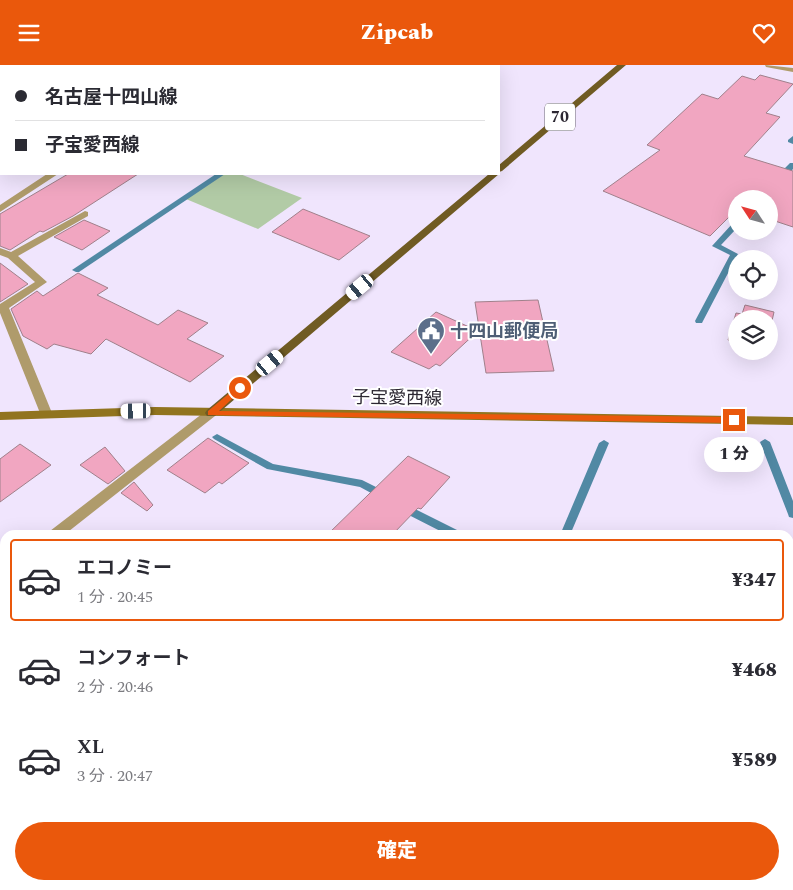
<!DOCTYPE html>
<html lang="ja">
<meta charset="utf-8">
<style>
body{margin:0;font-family:Spectral,"Noto Sans JP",serif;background:#f7f7f7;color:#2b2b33;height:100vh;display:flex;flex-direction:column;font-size:19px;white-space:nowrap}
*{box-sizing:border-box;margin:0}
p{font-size:16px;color:#7c7c81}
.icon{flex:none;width:28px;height:28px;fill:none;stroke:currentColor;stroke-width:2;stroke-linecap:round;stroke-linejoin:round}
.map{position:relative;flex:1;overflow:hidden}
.side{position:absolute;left:0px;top:465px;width:794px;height:360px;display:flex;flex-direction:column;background:#fff;border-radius:15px 15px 0 0;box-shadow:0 5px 20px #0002}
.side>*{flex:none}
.banner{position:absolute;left:0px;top:0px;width:500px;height:110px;box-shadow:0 5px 20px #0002;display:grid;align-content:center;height:110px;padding:0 15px;background:#fff}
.needle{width:32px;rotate:306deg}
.controls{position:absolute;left:728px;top:125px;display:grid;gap:10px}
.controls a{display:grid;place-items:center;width:50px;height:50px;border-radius:50%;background:#fff;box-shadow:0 5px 20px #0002;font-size:25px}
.end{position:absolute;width:22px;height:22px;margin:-11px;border:6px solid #ea580c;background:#fff;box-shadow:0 0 0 2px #fff}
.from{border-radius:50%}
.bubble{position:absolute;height:35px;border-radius:18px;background:#fff;box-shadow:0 5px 20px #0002;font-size:16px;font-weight:800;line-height:35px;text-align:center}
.car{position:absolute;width:15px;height:30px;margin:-15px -8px;border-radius:6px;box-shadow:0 0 4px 1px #0007;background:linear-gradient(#fff 24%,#345 0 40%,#fff 0 76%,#345 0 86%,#fff 0)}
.banner b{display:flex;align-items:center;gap:18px;height:48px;font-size:19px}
.banner b+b{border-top:1px solid #e1e1e2}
.banner i{width:12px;height:12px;background:#2b2b33}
ul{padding:9px 0 0;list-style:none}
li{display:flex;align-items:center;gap:15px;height:82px;margin:0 10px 8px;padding:0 5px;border:2px solid transparent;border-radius:5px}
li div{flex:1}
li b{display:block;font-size:19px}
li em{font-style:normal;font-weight:800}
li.selected{border-color:#ea580c}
li>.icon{width:45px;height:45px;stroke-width:1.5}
.primary-button{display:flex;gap:10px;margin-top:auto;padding:10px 15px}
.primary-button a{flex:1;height:58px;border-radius:30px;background:#ea580c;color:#fff;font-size:20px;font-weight:800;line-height:58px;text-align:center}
header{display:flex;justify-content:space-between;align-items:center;height:65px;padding:0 15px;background:#ea580c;color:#fff;font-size:22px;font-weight:800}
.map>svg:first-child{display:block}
.green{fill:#b2cba6}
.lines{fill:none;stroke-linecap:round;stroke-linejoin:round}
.stream{fill:#5189a4;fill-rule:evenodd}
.building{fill:#f1a6c1;stroke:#a0808b}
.service{fill:#af9b6b;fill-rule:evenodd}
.minor{fill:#af9b6b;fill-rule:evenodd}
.tertiary{fill:#af9b6b;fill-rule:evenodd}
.secondary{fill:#91741f;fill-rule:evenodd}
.primary{fill:#705b23;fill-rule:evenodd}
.route{fill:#ea580c}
.labels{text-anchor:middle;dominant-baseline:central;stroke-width:4;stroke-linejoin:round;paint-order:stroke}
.shield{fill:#fff;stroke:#6b6870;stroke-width:1}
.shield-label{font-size:16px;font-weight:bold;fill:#2c2732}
.service-label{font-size:18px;font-weight:bold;fill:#4e5e75;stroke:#fff;text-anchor:start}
.street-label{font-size:18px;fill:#2c2732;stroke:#fff}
</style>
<header><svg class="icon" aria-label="menu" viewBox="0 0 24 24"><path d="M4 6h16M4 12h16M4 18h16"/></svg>Zipcab<svg class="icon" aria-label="heart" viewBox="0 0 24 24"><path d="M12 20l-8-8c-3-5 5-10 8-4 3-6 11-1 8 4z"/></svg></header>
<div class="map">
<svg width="793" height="825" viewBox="0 0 793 825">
<rect width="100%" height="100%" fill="#f0e5fd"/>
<path class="green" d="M224,109h16l62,24 -44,31 -72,-30z
M789,583l4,24v218h-120l-12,-5h128z"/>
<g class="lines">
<path class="stream" d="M793,71v8l-5,-2v-2z
M790,98h3v6l-10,11h-6v-4z
M216,109h9l-146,98h-3l-4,-2z
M733,158h3v6l-15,16 17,9 -35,67 -1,2h-6l-1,-2 35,-66 -18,-9z
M217,369l56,30 89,16 26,13 1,3 -5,4 -24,-13 -93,-18 -53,-30 -2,-2z
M765,374l5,3 23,59v17l-4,-1 -1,-3 -28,-72z
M604,375l5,3 -39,92h-10l39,-92z
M403,438l58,29 1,3h-14l-49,-25 -1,-3 1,-3z
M793,551v16l-4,2v-16z
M110,820h17l-2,5h-17z
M645,820h14l-2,5h-14z"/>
</g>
<path class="building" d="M760,10l33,9 -27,29 14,4 -36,39 49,15v56l-24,-8v-20h-33v11l-26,26 -107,-45 57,-41 -13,-5 55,-51 16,5 24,-23 13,4z
M68,109h70l-65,42 -30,16 -3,-1 -30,19 -10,-4v-32z
M303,144l67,27 -31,24 -67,-28z
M84,155l26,11 -28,19 -28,-13z
M0,198l28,21 -28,18z
M78,208l30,15 -11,7 61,30 20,-15 30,13 -21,16 37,17 -34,26 -84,-43 -15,15 -37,-10 -7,5 -24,-13 -12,-27 26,-18 6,5z
M538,235l16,71 -68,2 -11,-71z
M745,240l29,7 -5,22v-15h-33v23l-8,-2 8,-27 6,1z
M436,247l42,19 -38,35 -4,-2 -7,5 -38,-17z
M208,373l41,25 -27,21 -3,-2 -14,11 -38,-23z
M20,379l31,21 -51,37v-43z
M105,382l20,24 -17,13 -28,-19z
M408,391l42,21 -29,32 -3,-1 -26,27h-65z
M134,417l19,23 -6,6 -26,-18z"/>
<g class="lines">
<path class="service" d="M85,146l3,1v4l-70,40 29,26 -38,26 43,105 -6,4 -6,-4 -40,-100v-9l35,-22 -27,-24 -8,-3v-7l11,4z"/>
<path class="minor" d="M765,0l28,3v4l-27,-5z
M47,109h11l-58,38v-7z
M428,820h22l3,5h-22z"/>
<path class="tertiary" d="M211,344l4,1 2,3 -2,3 -151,119h-16l2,-4 157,-121z
M5,505v13l-5,1v-13z"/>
<path class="secondary" d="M155,342l638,10v8l-638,-10 -155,5v-8z"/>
<path class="primary" d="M617,0h9l-124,106 -3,1v-7z
M489,109h10l-284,242h-8l-2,-3 2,-3z"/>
</g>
<path class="route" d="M238,321l6,2 -25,23 515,6 4,3 -4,3 -526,-8v-4z"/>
<defs>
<symbol id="civic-pin" viewBox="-11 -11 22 30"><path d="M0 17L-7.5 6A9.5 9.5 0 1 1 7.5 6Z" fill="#5c6f8a" stroke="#fff"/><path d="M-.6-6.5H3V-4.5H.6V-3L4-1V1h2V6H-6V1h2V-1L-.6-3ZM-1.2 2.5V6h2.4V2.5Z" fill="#fff"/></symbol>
</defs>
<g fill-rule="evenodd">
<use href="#civic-pin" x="415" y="250" width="32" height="43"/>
</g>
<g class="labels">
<rect class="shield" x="545" y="38.5" width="30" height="27" rx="4"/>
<g class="shield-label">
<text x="560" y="52">70</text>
</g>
<g class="service-label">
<text x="450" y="266">十四山郵便局</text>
</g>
<g class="street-label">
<text transform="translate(397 333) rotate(1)">子宝愛西線</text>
</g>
</g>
</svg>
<div class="controls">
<a><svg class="needle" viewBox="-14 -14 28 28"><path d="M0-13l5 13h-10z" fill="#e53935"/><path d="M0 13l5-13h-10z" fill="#7c7c81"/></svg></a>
<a><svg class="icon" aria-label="locate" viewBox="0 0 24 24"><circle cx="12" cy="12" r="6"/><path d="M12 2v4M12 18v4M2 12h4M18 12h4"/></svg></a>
<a><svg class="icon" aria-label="layers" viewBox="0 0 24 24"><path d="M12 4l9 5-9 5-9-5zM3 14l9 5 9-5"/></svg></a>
</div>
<i class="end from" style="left:240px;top:323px"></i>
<i class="end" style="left:734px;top:355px"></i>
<div class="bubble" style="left:704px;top:372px;width:60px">1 分</div>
<i class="car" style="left:360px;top:222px;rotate:230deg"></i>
<i class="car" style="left:270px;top:298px;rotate:50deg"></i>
<i class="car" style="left:136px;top:346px;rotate:269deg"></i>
<div class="banner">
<b><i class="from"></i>名古屋十四山線</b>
<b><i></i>子宝愛西線</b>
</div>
<section class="side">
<ul>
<li class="selected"><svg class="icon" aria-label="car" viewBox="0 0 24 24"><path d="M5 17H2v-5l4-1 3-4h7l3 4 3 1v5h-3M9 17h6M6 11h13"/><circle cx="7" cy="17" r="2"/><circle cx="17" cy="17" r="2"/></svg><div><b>エコノミー</b><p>1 分 · 20:45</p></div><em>¥347</em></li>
<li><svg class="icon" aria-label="car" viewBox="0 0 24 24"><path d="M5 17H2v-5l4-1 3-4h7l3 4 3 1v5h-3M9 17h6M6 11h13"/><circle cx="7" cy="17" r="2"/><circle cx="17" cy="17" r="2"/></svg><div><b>コンフォート</b><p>2 分 · 20:46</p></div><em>¥468</em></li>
<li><svg class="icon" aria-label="car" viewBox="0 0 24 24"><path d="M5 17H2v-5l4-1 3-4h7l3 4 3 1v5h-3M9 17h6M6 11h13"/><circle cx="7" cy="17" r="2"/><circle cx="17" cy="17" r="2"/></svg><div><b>XL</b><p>3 分 · 20:47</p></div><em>¥589</em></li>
</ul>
<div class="primary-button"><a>確定</a></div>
</section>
</div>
